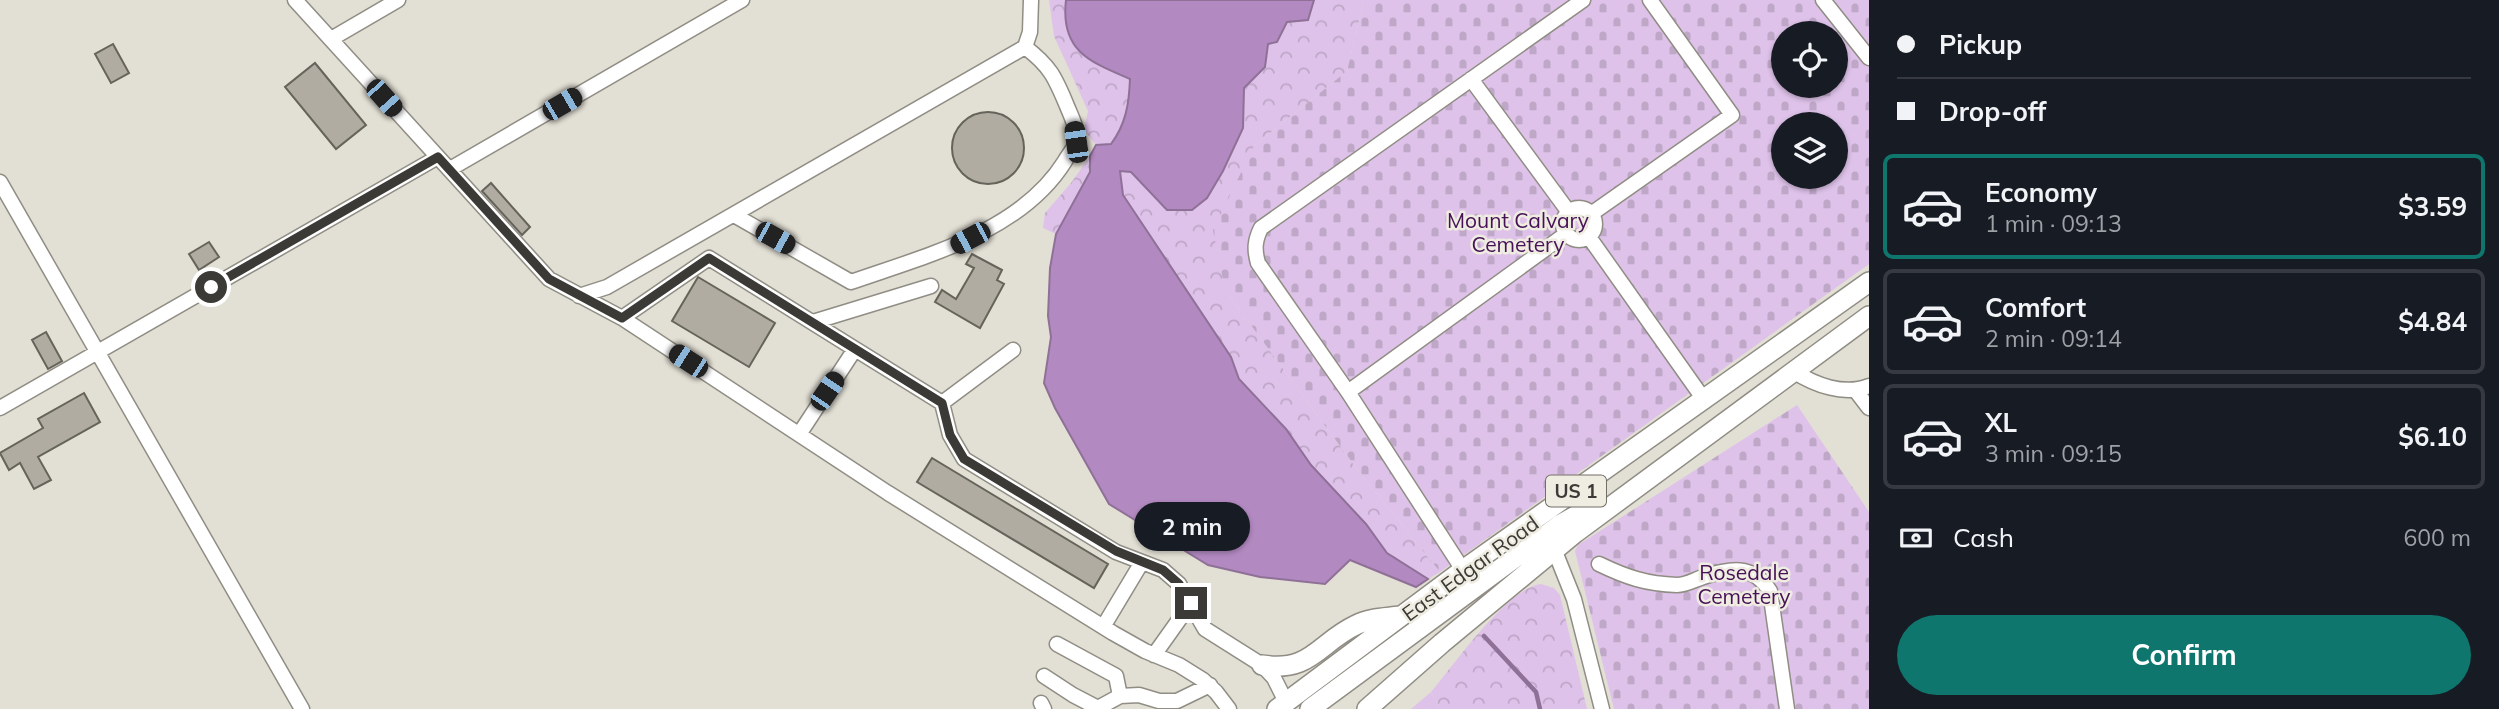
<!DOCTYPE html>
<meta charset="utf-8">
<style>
body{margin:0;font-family:Mulish,sans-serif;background:#242831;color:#f1f3f6;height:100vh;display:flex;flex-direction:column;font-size:26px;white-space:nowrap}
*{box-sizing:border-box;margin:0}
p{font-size:23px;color:#9ea1a6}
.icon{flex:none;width:38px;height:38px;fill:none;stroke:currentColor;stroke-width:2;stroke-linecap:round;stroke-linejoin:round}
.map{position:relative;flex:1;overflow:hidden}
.drawer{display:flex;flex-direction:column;background:#171b24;width:630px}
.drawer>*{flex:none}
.hud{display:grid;align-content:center;height:154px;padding:0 28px;background:#171b24}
.tools{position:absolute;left:1771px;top:21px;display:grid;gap:14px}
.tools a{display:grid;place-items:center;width:77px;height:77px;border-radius:50%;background:#171b24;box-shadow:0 2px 5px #0004;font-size:35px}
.end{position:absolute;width:32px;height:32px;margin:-16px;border:9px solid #3c3a36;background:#fff;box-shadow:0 0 0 4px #fff}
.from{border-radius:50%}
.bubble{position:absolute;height:49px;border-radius:24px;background:#171b24;box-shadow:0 2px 5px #0004;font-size:23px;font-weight:700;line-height:49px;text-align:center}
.car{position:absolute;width:21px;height:42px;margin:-21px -10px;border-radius:9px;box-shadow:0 0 5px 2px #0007;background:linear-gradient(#222 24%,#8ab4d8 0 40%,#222 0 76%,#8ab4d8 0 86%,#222 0)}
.hud b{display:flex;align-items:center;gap:24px;height:66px;font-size:26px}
.hud b+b{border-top:2px solid #363941}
.hud i{width:18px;height:18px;background:#f1f3f6}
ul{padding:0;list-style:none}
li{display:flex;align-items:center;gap:21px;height:105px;margin:0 14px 10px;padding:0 14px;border:4px solid #363941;border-radius:10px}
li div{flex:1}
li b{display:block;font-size:26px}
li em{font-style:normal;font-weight:700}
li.current{border-color:#0f766e}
li>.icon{width:63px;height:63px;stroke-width:1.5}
.pay{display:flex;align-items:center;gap:18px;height:77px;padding:0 28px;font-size:26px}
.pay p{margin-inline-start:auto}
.primary-button{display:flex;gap:14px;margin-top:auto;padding:14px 28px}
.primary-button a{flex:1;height:80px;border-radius:42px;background:#0f766e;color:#fff;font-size:28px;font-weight:700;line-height:80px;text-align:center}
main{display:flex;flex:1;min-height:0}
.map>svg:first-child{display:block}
.grass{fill:#dec2e9}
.forest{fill:url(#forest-crowns)}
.cemetery{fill:url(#cemetery-stones);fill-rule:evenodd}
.water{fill:#b289c1;stroke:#8f7197;stroke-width:2}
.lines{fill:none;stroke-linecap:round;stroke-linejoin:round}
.stream{stroke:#8f7197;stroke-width:4.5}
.building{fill:#b0aca2;stroke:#65635a;stroke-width:2}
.minor-casing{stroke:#908d84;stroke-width:17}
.highway-casing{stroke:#908d84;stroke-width:22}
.minor{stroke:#fff;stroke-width:14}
.highway{stroke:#fff;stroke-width:19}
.route{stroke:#3c3a36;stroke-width:9}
.labels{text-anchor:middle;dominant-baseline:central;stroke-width:5;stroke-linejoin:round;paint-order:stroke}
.shield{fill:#efece1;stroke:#726f69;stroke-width:2}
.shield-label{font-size:19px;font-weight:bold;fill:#3c3a36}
.park-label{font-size:21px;fill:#461157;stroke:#efece1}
.street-label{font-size:21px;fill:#3c3a36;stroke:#efece1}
</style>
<main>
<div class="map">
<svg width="1869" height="709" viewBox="0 0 1869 709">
<defs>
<pattern id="forest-crowns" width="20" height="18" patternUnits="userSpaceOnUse" patternTransform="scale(1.75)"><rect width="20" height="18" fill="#dec2e9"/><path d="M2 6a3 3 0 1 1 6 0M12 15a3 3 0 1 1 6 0" fill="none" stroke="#bfa7c8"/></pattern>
<pattern id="cemetery-stones" width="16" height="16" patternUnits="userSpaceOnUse" patternTransform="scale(1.75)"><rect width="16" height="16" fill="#dec2e9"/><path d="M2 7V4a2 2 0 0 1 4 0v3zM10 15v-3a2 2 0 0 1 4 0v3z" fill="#bfa7c8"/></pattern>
</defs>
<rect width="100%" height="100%" fill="#e2dfd4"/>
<path class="grass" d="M1431,692l9,17h-29z"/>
<path class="forest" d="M1049,0h17c-6,49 24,64 64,79 -1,25 -4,45 -19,65l-15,1 -12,-15 4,-19 -34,-75z
M1314,0h50l-17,71 -93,75 -29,144 132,179 83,103 -12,7 -41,-26 -21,-29 -55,-59 -25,-36 -47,-51 -8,-21 -108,-162 -3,-24 11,1 36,38 40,-12 16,-27 20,-43 1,-40 21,-21 3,-23 9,-2 10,-20 21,-2z
M1090,156v16l-34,62 -13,-6 2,-15 26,-30z
M1541,584l13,4 6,7 27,114h-147l-9,-17c23,-27 76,-104 110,-108z"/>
<path class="cemetery" d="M1364,0h505v264l-429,308 -83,-103 -132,-179 -12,-60 41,-84 93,-75zM1783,33h53v53h-53zM1783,124h53v53h-53z
M1797,405l72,107v197h-255l-39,-158 3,-6z"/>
<path class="water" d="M1066,0h248l-6,20 -21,2 -10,20 -9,2 -3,23 -21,21 -1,40 -20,43 -16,27 -15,12h-25l-36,-38 -11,-1 3,24 108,162 8,22 47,50 25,36 55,59 21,29 41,26 -12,8 -66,-27 -25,24 -65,-7 -52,-12 -99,-61 -54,-96 -11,-25 7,-46 -3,-21 2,-48 6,-34 34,-62v-16l6,-11 15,-1c15,-20 18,-40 19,-65 -40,-17 -70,-28 -64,-79z"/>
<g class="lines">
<path class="stream" d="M1484,636l52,56 4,17"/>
</g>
<path class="building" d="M113,44l16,29 -18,10 -16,-29z
M315,63l51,62 -30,24 -51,-62z
M952 148a36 36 0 1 1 72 0a36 36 0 1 1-72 0Z
M491,183l39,44 -8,8 -40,-44z
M209,242l10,15 -20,13 -10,-16z
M972,254l30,16 -5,10 7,4 -24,44 -45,-26 7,-12 14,9 18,-31 -8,-4z
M698,277l77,46 -26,44 -77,-46z
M46,332l16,29 -14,8 -16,-29z
M84,393l16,29 -62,35 13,23 -17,9 -14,-26 -11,7 -9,-17 43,-25 -5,-9z
M932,458l176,106 -14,24 -177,-106z"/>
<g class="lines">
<defs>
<path id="minor" d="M295,0l254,279 73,39 266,175 225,140 32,18 34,14 24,15 13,12 13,17
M1823,0l46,58
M331,39l67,-39
M1471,79l97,132
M450,169l292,-169
M0,182l302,527
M1563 224a16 16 0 1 1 32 0a16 16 0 1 1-32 0Z
M1591,214l141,-99 -82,-115
M734,215l117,67c74,-26 170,-50 214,-121 3,-6 10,-13 11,-19 3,-11 -5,-26 -9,-36 -12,-29 -17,-40 -42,-59
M1589,237l116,164
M579,296l28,-9 418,-240 5,-15 1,-32
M622,318l87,-60 146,91
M813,322l118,-36
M1793,371c22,14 51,25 76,15
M1856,391l13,17
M1348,392l218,-158
M942,403l71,-53
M0,408l438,-251
M800,433l55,-84 87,54 8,32 14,24 152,93 47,18 16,14 26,45 57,36 12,13 12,24
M1554,549l20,50 28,110
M1599,564c27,13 47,20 78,21 9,0 17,-5 26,-8 27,-8 49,-14 67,14l17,118
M1463,570l-115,-178 -90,-129c-4,-14 -3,-23 3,-35l322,-228
M1103,627l39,-65
M1057,644l59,32 4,20 19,-1 20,6h18l33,-16
M1154,655l37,-52
M1044,676l29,19 25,13 22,-12
M1041,703l3,6"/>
<path id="highway" d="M1262,665c49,8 56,-22 94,-40 13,-7 30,-7 44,-9
M1277,709l186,-139 406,-288
M1310,709l251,-185 32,-18
M1367,709l75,-66 133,-110 294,-217"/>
</defs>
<use href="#minor" class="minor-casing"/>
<use href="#highway" class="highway-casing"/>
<use href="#minor" class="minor"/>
<use href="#highway" class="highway"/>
</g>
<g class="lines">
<path class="route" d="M211,287l227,-130 111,122 73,39 87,-60 233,145 8,32 14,24 152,92 47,19 16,14 12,19"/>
</g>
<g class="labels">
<rect class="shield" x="1546" y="475.5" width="60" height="31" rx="5"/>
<g class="shield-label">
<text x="1576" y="491">US 1</text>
</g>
<g class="park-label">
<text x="1518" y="220">Mount Calvary<tspan x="1518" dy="24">Cemetery</tspan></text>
<text x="1744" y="572">Rosedale<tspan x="1744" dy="24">Cemetery</tspan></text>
</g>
<g class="street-label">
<text transform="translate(1470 568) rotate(-36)">East Edgar Road</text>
</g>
</g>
</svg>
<div class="tools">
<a><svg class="icon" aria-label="locate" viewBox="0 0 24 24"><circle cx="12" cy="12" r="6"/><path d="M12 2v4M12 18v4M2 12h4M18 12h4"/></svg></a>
<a><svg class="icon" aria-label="layers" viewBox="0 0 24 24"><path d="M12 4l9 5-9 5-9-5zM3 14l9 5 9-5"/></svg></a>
</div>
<i class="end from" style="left:211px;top:287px"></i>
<i class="end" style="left:1191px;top:603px"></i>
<div class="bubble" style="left:1134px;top:502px;width:116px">2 min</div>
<i class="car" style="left:384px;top:98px;rotate:138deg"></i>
<i class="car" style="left:562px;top:104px;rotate:60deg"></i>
<i class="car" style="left:1076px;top:142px;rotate:352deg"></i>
<i class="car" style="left:775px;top:238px;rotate:119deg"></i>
<i class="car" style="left:970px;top:238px;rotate:242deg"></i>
<i class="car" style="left:688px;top:361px;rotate:303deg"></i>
<i class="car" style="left:827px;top:391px;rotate:34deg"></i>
</div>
<section class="drawer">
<div class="hud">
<b><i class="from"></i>Pickup</b>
<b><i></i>Drop-off</b>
</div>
<ul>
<li class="current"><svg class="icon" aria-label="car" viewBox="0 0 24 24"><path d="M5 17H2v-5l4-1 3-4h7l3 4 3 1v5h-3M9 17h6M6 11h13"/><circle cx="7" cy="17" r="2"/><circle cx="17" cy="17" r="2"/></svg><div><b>Economy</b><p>1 min · 09:13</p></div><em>$3.59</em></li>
<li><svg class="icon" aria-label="car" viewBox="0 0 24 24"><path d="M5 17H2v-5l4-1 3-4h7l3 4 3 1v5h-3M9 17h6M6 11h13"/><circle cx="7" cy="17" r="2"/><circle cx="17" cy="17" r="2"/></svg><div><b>Comfort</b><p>2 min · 09:14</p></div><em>$4.84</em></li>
<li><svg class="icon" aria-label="car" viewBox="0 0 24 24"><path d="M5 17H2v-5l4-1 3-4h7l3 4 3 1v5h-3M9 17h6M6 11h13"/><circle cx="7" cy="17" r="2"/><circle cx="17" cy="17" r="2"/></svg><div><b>XL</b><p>3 min · 09:15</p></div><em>$6.10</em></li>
</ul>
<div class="pay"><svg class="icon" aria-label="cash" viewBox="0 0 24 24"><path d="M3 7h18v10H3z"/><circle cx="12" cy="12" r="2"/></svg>Cash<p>600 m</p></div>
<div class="primary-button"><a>Confirm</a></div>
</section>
</main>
